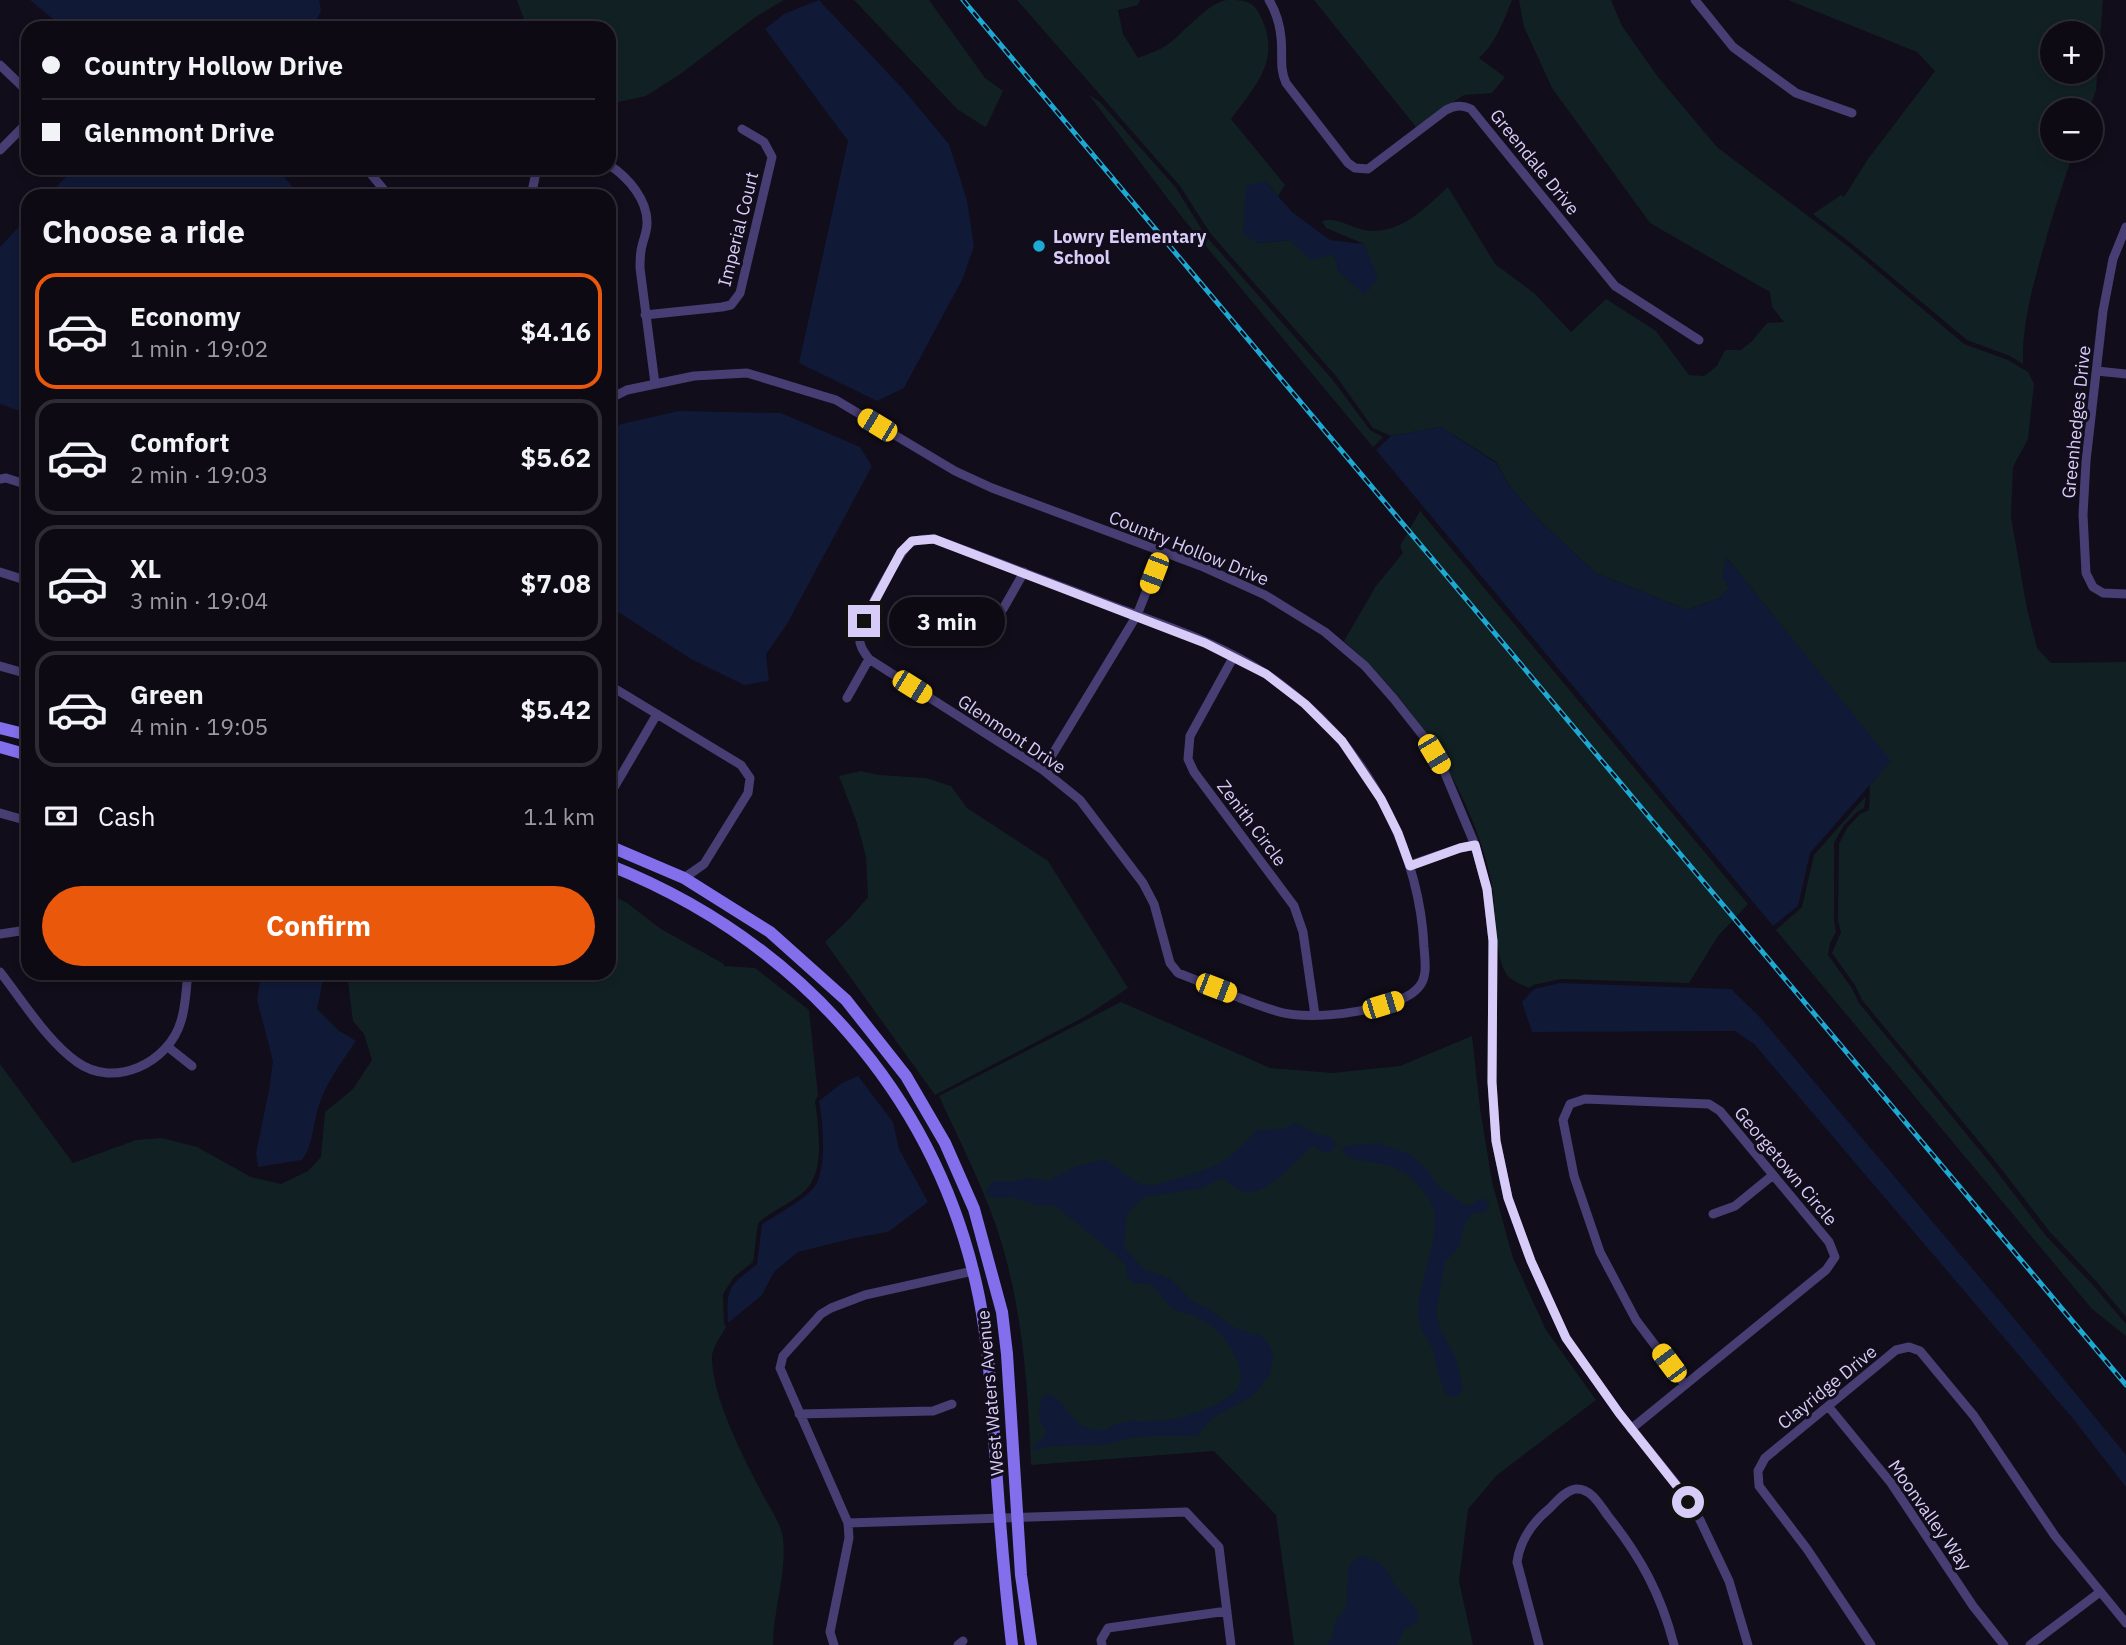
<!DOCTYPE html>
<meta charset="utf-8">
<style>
body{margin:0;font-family:"IBM Plex Sans",sans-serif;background:#16131d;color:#f1f3f6;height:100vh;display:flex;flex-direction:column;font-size:26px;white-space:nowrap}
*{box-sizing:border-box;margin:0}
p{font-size:23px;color:#9a9aa0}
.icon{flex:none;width:38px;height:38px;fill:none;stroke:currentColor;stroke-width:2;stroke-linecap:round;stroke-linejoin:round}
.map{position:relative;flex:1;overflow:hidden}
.sheet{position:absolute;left:21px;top:189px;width:595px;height:791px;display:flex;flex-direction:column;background:#0d0a14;border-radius:21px;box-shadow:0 4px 10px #0003,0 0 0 2px #2d2b34}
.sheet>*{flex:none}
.hud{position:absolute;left:21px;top:21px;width:595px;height:154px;border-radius:21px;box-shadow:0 4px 10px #0003,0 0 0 2px #2d2b34;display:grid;align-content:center;height:154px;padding:0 21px;background:#0d0a14}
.fabs{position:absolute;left:2040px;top:21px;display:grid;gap:14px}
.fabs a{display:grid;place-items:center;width:63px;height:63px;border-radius:50%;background:#0d0a14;box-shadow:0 4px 10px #0003,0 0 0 2px #2d2b34;font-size:35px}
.end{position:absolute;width:32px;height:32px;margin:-16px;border:9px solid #d7ccf8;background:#111;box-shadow:0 0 0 4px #111}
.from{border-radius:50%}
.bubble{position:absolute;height:49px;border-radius:24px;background:#0d0a14;box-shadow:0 4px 10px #0003,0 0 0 2px #2d2b34;font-size:23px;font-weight:700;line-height:49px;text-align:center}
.car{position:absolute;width:21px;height:42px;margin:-21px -10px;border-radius:9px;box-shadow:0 0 5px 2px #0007;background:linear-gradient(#f5c518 24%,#345 0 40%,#f5c518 0 76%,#345 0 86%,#f5c518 0)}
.hud b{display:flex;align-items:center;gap:24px;height:66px;font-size:26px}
.hud b+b{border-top:2px solid #2d2b34}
.hud i{width:18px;height:18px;background:#f1f3f6}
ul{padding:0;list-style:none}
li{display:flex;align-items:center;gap:21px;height:116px;margin:0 14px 10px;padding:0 7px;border:4px solid #2d2b34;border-radius:21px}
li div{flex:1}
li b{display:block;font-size:26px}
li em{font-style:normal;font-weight:700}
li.selected{border-color:#ea580c}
li>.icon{width:63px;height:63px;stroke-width:1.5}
h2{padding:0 21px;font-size:32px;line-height:84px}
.pay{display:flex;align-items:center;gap:18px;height:77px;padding:0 21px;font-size:26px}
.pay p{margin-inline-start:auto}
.primary-button{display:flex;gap:14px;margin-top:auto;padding:14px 21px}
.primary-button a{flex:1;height:80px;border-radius:42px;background:#ea580c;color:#fff;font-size:28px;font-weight:700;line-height:80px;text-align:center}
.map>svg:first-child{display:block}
.green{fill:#112123;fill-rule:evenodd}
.water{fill:#101936}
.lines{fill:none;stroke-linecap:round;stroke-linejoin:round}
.street{stroke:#473e73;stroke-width:9}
.secondary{stroke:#836fec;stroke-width:12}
.rail-casing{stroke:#1caad5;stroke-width:5}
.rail{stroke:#110d1a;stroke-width:2.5;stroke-dasharray:8;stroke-linecap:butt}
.route{stroke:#d7ccf8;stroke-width:9}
.poi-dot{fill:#1caad5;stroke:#110d1a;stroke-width:2.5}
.labels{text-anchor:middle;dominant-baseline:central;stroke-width:6;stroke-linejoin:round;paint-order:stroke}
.street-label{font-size:18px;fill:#d7ccf8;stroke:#110d1a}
.poi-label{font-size:18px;font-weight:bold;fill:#d7ccf8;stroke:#110d1a;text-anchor:start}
</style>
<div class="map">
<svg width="2126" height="1645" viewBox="0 0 2126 1645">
<rect width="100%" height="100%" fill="#110d1a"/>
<path class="green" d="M517,0h267l-27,16 -78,59 -33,21 -37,8v-76h-82z
M854,0h75l56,78 18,13 -16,34 -2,2 -28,-18z
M1017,0h123l-2,5 -20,5 5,24 15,24c9,-4 21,-7 29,-13 17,-12 40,-42 60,-45 15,0 25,0 32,13 24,45 -2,71 -28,106l54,66 -7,11 -13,-15 -6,62 32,-3 43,15 5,17 25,-28 -38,-16 -4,-7c16,-4 27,6 42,9 35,6 60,-21 84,-43l47,77 39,29 37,39 35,-33 50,32 33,44 15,1 13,-10 8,-16h16l11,-9 15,-18 17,-1 -12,-15 -2,-15 -120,-69 -98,-135 -28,-61 -5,-27h92l11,26 36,51 59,70 132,100 115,97 44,16 20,12 6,12 -6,55 -15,28 -2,50 16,92 10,39 14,15 75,-1v655l-30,-36 -46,-49 -55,-71 -133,-161 -7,-15 -23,-32 9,-21 -3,-11 1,-77 8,-16 13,-14 9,-4 1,-25 20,-24 -163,-203 -4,19 6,11 -9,10 -33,12 -91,-37 -51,-47 -35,-39 -14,-25 -55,-35 -50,9 -18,-8 -37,-52 -126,-143 -30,-47z
M1314,0h198c-8,20 -16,43 -33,58l26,19 -13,16 -28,2 -48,32z
M1788,0h315l-7,90 -7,20h-36v39h22c-13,36 -24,71 -34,108 -10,35 -19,70 -18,107l-13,-8 -43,-16 -115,-96 -39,-30 28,-19 3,2 24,-38 67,-88 -18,-19zM2053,33h38v39h-38z
M1089,95l11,7 76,86 30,48 126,143 38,51 13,7 -10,10 -192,-231z
M1420,511l328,393 -30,32 -29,47 -128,-4 -28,6 -4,3c-7,-3 -19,-8 -22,-13 -12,-18 -11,-59 -14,-83 -2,-16 -8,-36 -13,-51 -27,-77 -74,-146 -136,-200l32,-55 27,-33 -3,-7z
M861,771l18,4 47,3 25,8 16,22 81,53 80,127 -42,28 -151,79 -110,-153 24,-23 19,-22 -2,-40 -9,-34 -18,-47z
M1866,796l-2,12 -7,4 -13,13 -10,18v78l2,11 -6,11 -2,12 23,32 8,16 132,161 55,72 46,48 34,40v12l-34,-27 -316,-379 26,-23 12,-52z
M609,893l18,10 34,26 63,35v2l31,2 54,42 9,86 -3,5c3,22 9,62 -4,82 -9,16 -39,27 -53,40l-5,39 -19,15 -11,17 1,30 2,3c-4,8 -13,19 -14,29 -1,40 32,103 51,139 7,13 19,30 20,44 4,36 -10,70 -10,106h-773v-581l73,99 63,-23 26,-2 35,9 54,30 30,7 27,-13 13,-14 4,-45 28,-23 19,-29 -8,-26 -11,-13 -6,-48h262z
M1121,1002l149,66 62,5 68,-7 72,-30 8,72 12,74 21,76 33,72 50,70 -99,75 -29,34 -9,72 14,64h-179l-18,-130 -62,-64 -183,14c-3,-82 -9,-165 -36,-242 -15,-43 -37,-85 -56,-127z"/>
<path class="water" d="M30,0h289l2,11 -8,17h-249z
M819,0l84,89 46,55 18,56 7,46 -11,32 -59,110 -27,13 -78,-38 49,-222 -83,-112 19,-15z
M74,168h203l23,28h-252z
M1265,181l27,31 38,28 34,4 14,34 -13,17 -26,-23 -5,-17 -24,5 -19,-20 -32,3 -16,-8 3,-49z
M28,217v197l-28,-10v-157z
M679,411l102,2 79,34 12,19 -85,158 -21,30 3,27 -25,4 -53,-26 -82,-53v-175l12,-7z
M1441,427l55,36 14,24 35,39 51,47 91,37 33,-12 9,-10 -6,-10 3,-21 165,204 -81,92 -12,53 -25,20 -397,-476 15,-14z
M261,973h61l1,8 -6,28 21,21 18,11c-14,21 -30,41 -38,67 -5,17 -5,37 -16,52l-44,7 -2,-14 13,-63 4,-29 -16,-61z
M1560,983l171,6 27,26 245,290 123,150v32l-52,-67 -320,-376 -19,-13 -203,1 -10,-30 12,-13z
M858,1076l35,46 6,27 29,53 -40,30 -34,6 -56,14 -24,20 -12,23 -34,28c-2,-37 1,-36 29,-59l5,-40c13,-8 45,-26 53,-38 12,-18 8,-64 4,-85l23,-18z
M1296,1123l23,12 11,1 6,8 -4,7 -7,1 -13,-6c-15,14 -46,50 -67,46 -8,-2 -16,-10 -24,-14l-21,11 -51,7 -10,5 -12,13 -3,34 20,21 27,10 21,22 17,8 26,19 12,3 5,4 7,-1 7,6 7,13 -3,22 -17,21 -39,21 -18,19h-46l-20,2 -26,7 -51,1 -19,4 -1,-4 9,-7 4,-8c-8,-12 -8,-19 -4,-34l6,-3c25,9 18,38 58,36 16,-12 33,-8 52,-9 21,-1 65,-15 79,-32 13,-17 -12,-55 -27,-64 -6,-4 -13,-7 -19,-10 -5,-2 -11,-2 -15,-5 -20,-12 -15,-30 -42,-26l-7,-7 -1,-11 -10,-11 -62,-50 -17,1 -5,-3 -21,-6 -13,2 -12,-5 3,-8 7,-5h20l10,-4 22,4 27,-14 29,-8c13,7 24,20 37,25 13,4 25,-3 37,-6 36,-9 55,-18 78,-48l27,-1z
M1378,1143l31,11 17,14 11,17 30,21 5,-2 7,-5h6l5,7 -8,7h-8l-9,9 -6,25 -14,15 -9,51 4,15 16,31 7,31 -7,7 -10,-2 -9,-26 -4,-19 -12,-22 -3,-11 1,-18 15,-63 1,-22 -6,-16 -19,-22 -22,-11 -40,-7 -6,-8 4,-4z
M1362,1556l18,7 7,7 8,15 23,26v11l-13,7 -8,16h-70l5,-8 2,-13 13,-20 1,-31 3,-11z"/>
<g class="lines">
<path class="street" d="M1269,0c7,12 11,24 12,38 2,16 -2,30 5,45l62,80 7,5 13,1 78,-59c9,-5 16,-5 25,-1l144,177 84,54
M1695,0l38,47 63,46 56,20
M397,28c11,-5 20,-4 31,0
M0,65l28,27
M0,150l28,-28
M609,165c19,12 39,35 38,59 0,9 -5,18 -6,27 -1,6 -1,11 -1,17l15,116
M366,168l23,28
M531,196l6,-28
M2126,227l-13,32 -10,52 -17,150 -3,54 3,58 7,14 10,6 23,1
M645,315l77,-8 9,-2 9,-12 32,-136 -8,-15 -22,-13
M2097,371l29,3
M609,399l18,-9 67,-14 53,-3 89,27 119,71 37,17 209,78 64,29 60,37 40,34 29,33 30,38 20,34 31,74 12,44 6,52 -1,141 4,59 12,57 23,63 35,77 53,75 58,72 23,35 29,61 19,64
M0,479l6,-1 22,7
M934,539c58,21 115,43 173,65 53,20 111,38 159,70 13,8 26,19 38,29 69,59 116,154 120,244 1,14 4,31 -6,41 -10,11 -24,13 -37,18 -29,8 -76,14 -105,5 -33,-10 -66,-26 -98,-38l-8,-10 -16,-59 -11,-21 -63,-83 -37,-30 -174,-111c-6,-8 -11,-15 -9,-25 2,-14 41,-87 52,-92 5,-3 16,-3 22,-3z
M0,572l28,9
M1003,609l21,-37
M1234,656l-44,80 -2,23 6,13 100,134 9,26 12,83
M0,666l28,8
M609,685l132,80 9,13 -2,15 -44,71 -20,14
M847,698l22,-39
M1043,770l94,-155 25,-63
M609,796l48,-82
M0,813l28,8
M1410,865l50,-17 15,-3
M0,934l20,-3 8,2
M0,972c22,28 48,70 77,90 37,27 92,1 104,-41 5,-15 5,-33 7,-48
M168,1047l24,19
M1713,1214l22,-8 38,-31
M1828,1406l63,77 82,123 31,39
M799,1414l134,-3 19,-7
M1631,1429l195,-159 9,-13 -6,-15 -109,-131 -11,-7 -124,-5 -15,5 -7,16 11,56 26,76 36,68 49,65
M848,1523l338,-11 33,35 12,98
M834,1645l-4,-13 19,-94 -1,-15 -68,-155 3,-12 38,-42 10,-6 34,-13 108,-24
M958,1645l5,-4
M1102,1645l-1,-5 7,-12 119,-17
M1539,1645l-22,-83c3,-22 16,-40 33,-54 7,-7 16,-18 26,-19 15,-1 24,16 32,27 32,40 53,78 66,129
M1871,1645l-64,-96 -48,-63 -1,-15 7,-13 131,-108 13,-3 11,4 54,65 81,120 71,87
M2030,1645l70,-53"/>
<path class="secondary" d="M0,728l28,7
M0,747l28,8
M609,846l75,32 86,54 76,68 60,76 39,67 29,66 28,103 5,42 14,221 10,70
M609,865c189,75 329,231 370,432 11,55 13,112 17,169 4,60 9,119 16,179"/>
<defs>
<path id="rail" d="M963,0l1163,1385"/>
</defs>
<use href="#rail" class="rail-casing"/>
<use href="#rail" class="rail"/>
</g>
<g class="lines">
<path class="route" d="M864,621l37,-69 11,-11 22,-2 271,104 61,31 39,30 37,37 39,58 17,34 12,33 50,-18 15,-3 12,44 6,52 -1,141 4,59 12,57 23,63 35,77 53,75 57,72 12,17"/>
</g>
<circle class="poi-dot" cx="1039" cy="246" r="7"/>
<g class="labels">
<g class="street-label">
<text transform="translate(1535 162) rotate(51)">Greendale Drive</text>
<text transform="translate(738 229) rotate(-76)">Imperial Court</text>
<text transform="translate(2076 422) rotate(-84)">Greenhedges Drive</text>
<text transform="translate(1189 548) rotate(22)">Country Hollow Drive</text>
<text transform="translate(1012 734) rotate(34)">Glenmont Drive</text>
<text transform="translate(1252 823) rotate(53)">Zenith Circle</text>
<text transform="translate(1786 1166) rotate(50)">Georgetown Circle</text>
<text transform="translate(1827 1387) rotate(-39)">Clayridge Drive</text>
<text transform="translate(990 1393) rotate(-95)">West Waters Avenue</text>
<text transform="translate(1930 1515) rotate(55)">Moonvalley Way</text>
</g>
<g class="poi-label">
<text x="1053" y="236">Lowry Elementary<tspan x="1053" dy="21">School</tspan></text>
</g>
</g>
</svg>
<div class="fabs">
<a>+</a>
<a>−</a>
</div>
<i class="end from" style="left:1688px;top:1502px"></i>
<i class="end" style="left:864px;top:621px"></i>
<div class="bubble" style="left:889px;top:597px;width:116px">3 min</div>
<i class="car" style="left:877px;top:425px;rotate:301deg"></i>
<i class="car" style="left:1154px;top:573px;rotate:201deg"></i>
<i class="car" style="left:912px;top:687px;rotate:122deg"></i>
<i class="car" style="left:1434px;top:754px;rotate:149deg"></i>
<i class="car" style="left:1216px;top:988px;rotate:111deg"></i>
<i class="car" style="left:1383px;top:1005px;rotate:73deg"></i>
<i class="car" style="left:1669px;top:1363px;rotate:323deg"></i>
<div class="hud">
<b><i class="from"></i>Country Hollow Drive</b>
<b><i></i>Glenmont Drive</b>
</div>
<section class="sheet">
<h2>Choose a ride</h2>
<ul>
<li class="selected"><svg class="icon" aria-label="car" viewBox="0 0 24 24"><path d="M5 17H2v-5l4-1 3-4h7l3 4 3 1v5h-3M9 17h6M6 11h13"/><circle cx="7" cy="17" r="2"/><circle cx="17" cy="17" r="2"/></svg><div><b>Economy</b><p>1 min · 19:02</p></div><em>$4.16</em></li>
<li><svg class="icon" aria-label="car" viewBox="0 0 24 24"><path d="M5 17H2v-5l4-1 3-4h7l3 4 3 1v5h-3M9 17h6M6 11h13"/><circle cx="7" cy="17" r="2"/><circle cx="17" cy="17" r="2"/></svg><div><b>Comfort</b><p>2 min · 19:03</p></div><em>$5.62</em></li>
<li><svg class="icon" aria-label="car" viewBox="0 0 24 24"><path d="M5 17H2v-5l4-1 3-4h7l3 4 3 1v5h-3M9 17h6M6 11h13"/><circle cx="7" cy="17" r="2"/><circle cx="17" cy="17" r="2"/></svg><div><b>XL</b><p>3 min · 19:04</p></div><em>$7.08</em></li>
<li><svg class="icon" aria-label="car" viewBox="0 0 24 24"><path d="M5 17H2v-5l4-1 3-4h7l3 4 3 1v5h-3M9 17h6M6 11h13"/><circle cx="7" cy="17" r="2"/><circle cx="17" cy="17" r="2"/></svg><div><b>Green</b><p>4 min · 19:05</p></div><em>$5.42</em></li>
</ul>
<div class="pay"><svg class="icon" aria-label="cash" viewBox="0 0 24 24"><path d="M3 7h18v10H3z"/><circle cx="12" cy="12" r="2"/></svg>Cash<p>1.1 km</p></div>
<div class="primary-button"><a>Confirm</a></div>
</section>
</div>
